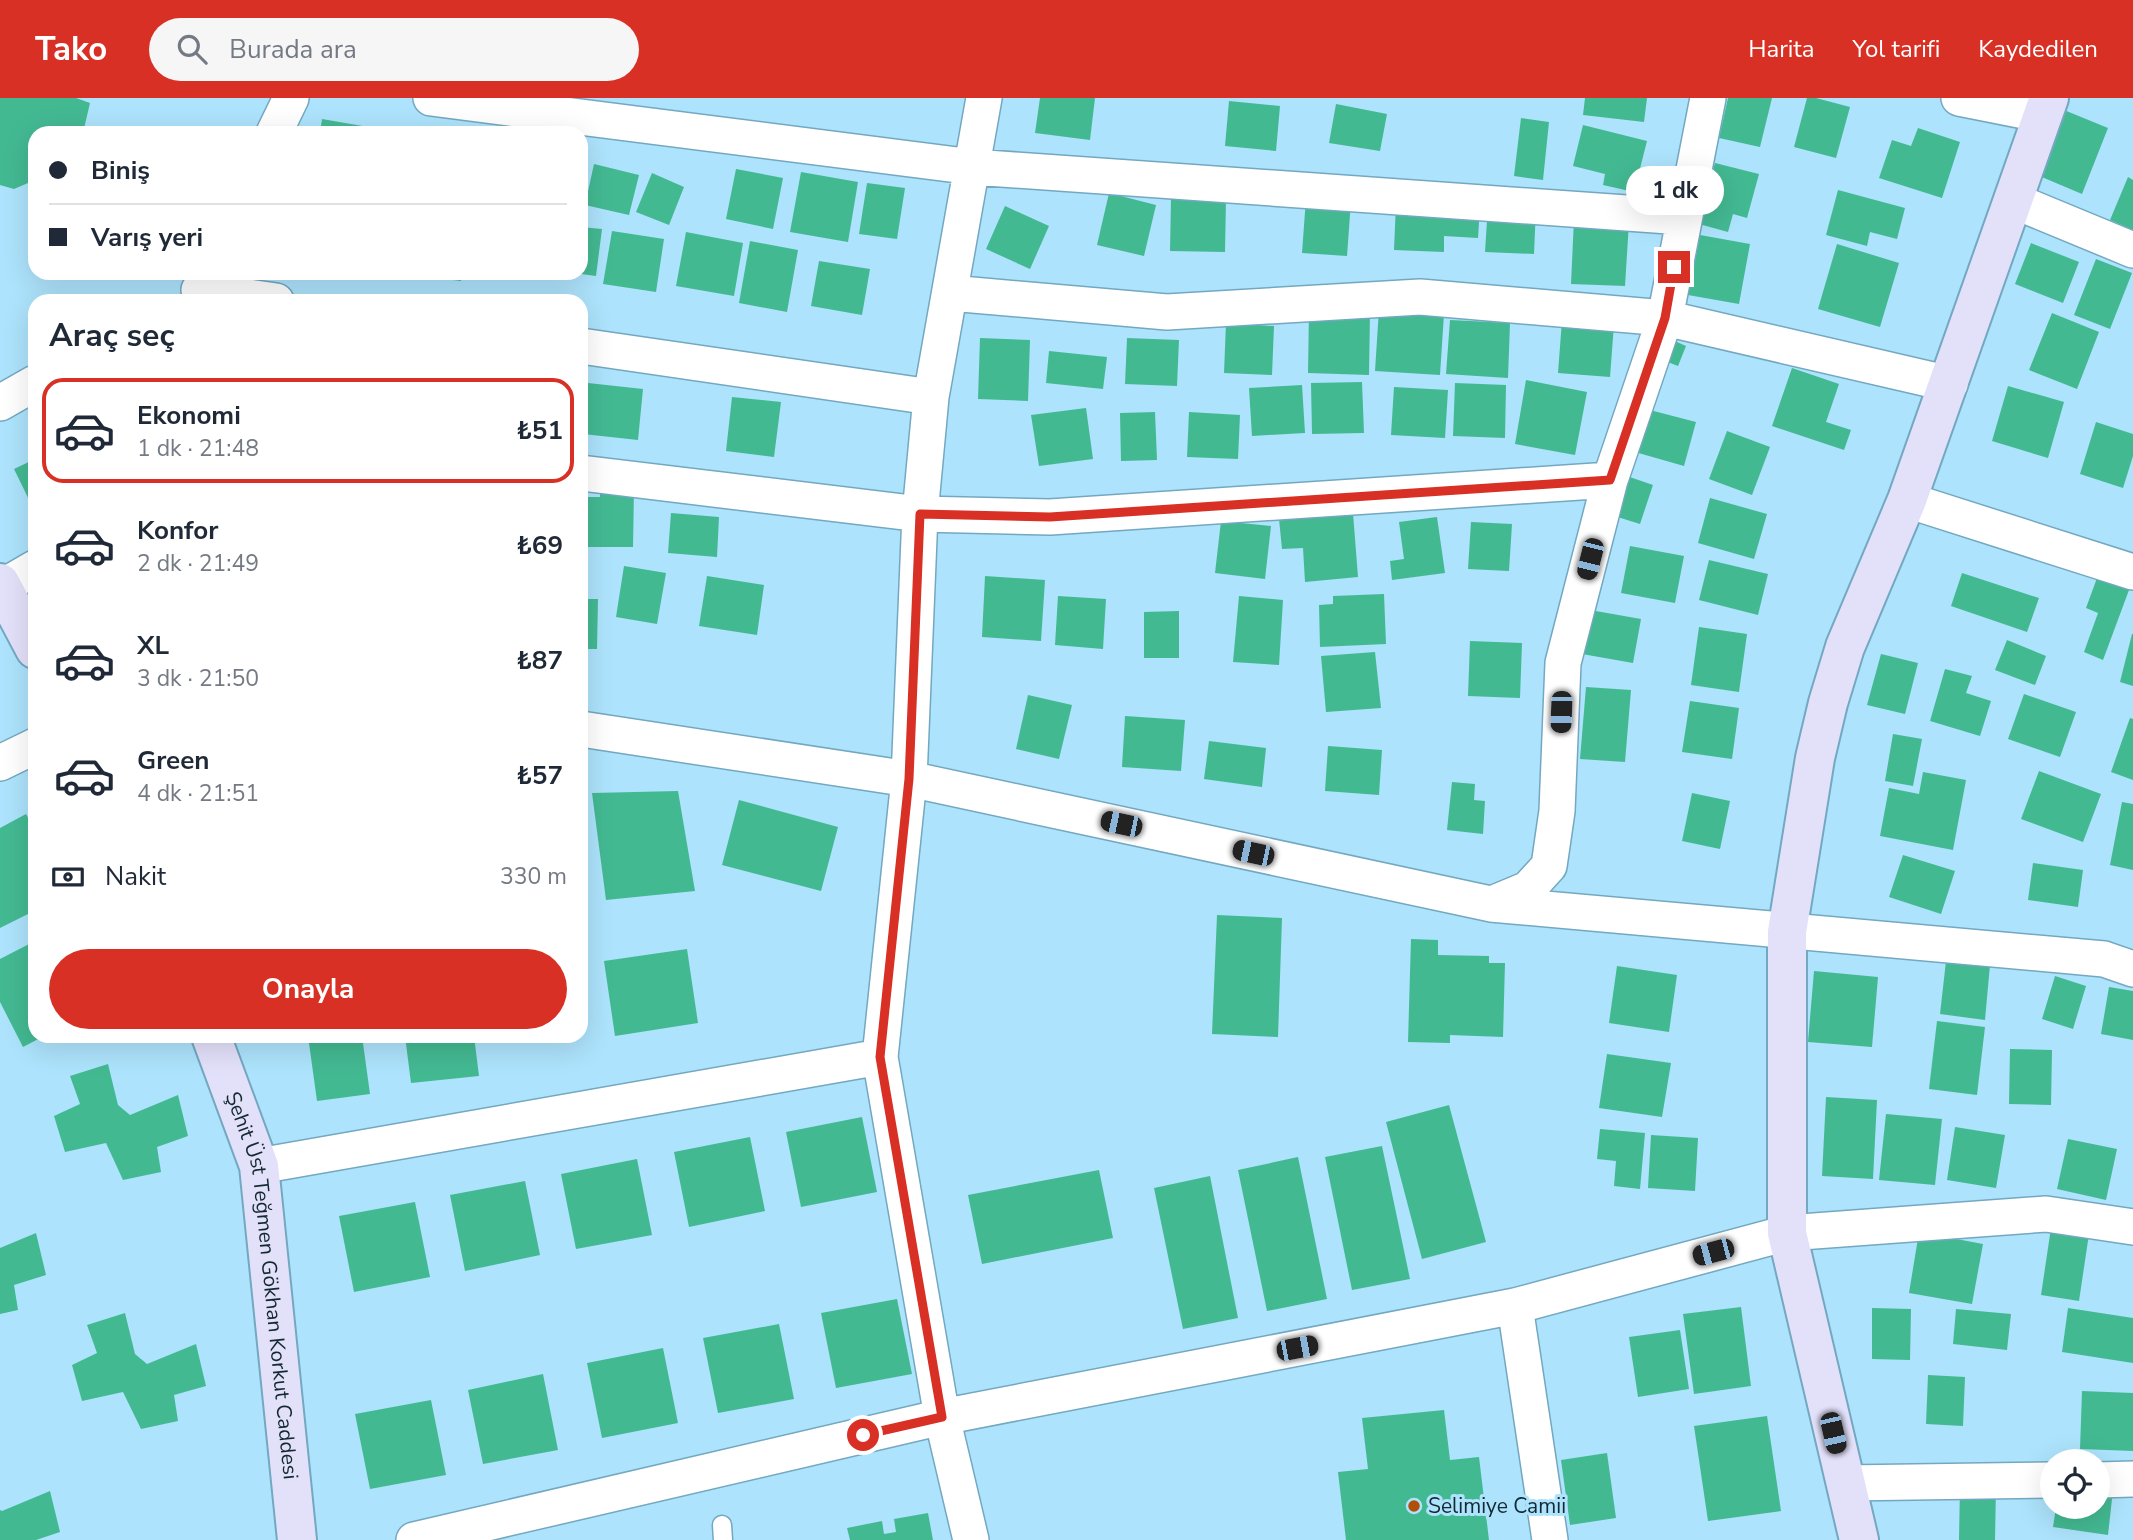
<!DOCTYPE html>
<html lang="tr">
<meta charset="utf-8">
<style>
body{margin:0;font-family:"Nunito Sans",sans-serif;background:#f6f6f7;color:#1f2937;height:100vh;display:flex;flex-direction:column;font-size:26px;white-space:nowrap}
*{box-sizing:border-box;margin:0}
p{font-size:23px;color:#747a83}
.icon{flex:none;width:38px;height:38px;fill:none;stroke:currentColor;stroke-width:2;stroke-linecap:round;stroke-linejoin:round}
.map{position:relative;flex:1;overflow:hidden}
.drawer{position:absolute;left:28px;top:196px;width:560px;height:749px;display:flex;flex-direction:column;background:#fff;border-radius:21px;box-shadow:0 7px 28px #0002}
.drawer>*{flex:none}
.top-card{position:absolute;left:28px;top:28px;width:560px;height:154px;border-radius:21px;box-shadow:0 7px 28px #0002;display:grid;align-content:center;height:154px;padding:0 21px;background:#fff}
.fabs{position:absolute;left:2040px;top:1351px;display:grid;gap:14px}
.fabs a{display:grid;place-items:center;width:70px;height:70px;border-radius:50%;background:#fff;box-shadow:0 7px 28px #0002;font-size:35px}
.end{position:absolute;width:32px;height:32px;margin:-16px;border:9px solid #d93025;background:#fff;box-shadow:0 0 0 4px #fff}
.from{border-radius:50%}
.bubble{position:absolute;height:49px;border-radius:24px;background:#fff;box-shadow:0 7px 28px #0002;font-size:23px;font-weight:700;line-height:49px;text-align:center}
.car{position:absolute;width:21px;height:42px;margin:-21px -10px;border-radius:9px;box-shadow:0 0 5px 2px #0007;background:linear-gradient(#222 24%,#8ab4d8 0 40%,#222 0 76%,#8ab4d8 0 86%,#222 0)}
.top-card b{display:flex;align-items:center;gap:24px;height:66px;font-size:26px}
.top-card b+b{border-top:2px solid #e0e1e3}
.top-card i{width:18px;height:18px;background:#1f2937}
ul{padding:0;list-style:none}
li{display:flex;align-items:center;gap:21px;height:105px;margin:0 14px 10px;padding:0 7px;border:4px solid transparent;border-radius:21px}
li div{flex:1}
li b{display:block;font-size:26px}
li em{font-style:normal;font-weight:700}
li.selected{border-color:#d93025}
li>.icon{width:63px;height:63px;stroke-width:1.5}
h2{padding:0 21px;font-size:32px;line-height:84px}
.pay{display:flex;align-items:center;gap:18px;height:77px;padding:0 21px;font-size:26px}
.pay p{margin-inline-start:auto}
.button{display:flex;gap:14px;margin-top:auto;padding:14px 21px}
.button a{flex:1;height:80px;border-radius:42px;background:#d93025;color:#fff;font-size:28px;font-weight:700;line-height:80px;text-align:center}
header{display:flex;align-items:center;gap:42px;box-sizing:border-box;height:98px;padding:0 35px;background:#d93025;color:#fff}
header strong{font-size:33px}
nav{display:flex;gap:38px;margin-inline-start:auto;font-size:24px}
.search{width:490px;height:63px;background:#f6f6f7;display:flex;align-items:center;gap:18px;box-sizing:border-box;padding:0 24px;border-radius:38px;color:#747a83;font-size:26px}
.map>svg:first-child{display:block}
.building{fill:#43b992}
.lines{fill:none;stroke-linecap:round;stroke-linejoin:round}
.lane-casing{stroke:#73a8c0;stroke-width:21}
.street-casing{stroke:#73a8c0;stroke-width:38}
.secondary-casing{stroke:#73a8c0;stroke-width:42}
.lane{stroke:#fff;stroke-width:18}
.street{stroke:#fff;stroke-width:35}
.secondary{stroke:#e3e1fa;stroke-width:38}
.route{stroke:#d93025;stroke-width:9}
.poi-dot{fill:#af4f0a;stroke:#ade3fc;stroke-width:2.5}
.labels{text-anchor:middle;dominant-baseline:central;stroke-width:6;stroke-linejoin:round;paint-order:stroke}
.street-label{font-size:21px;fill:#132932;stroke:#ade3fc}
.poi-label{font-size:21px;fill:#132932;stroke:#ade3fc;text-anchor:start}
</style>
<header>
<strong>Tako</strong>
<div class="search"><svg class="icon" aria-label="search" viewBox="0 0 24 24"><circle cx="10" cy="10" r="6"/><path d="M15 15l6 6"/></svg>Burada ara</div>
<nav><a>Harita</a><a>Yol tarifi</a><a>Kaydedilen</a></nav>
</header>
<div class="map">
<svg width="2133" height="1442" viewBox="0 0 2133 1442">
<rect width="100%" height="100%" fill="#ade3fc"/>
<path class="building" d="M0,0h76l14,5 -7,30h-48v47l-21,9 -14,-4z
M1040,0h55l-5,42 -55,-7z
M1585,0h62l-3,24 -61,-7z
M1728,0h44l-12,49 -41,-9z
M1807,0h9l34,9 -14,51 -42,-11z
M1229,3l51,5 -4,45 -51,-5z
M1336,6l51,10 -7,37 -51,-8z
M2064,12l44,18 -26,66 -45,-19z
M1521,20l28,4 -6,58 -29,-4z
M322,21l58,10 -1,4h-59z
M1583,27l64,16 -13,51 -31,-7 2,-11 -32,-8z
M1918,30l42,14 -18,56 -63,-20 13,-38 19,6z
M1715,65l44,11 -12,44 -14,-4 -5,18 -29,-8z
M594,66l45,11 -10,40 -44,-10z
M736,71l47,9 -10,51 -47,-10z
M801,74l57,10 -10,60 -58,-10z
M652,75l32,14 -15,38 -33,-13z
M2128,79l5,3v50l-23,-10z
M867,85l38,5 -8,51 -38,-5z
M1838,92l67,18 -8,31 -27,-7 -3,14 -41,-11z
M1109,95l47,12 -12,51 -47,-11z
M1171,100l55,1 -1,53 -55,-1z
M1306,100l45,3 -4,55 -45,-3z
M1396,105l84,4 -2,31 -34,-2v16l-50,-2z
M1488,107l48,3 -2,46 -49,-2z
M1005,108l44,20 -19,43 -44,-20z
M1574,121l55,3 -4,64 -54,-2z
M581,129l21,2 -6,47 -15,-2z
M612,133l52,8 -8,53 -53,-8z
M686,134l57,11 -9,53 -58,-10z
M1700,137l50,9 -11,60 -51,-9z
M750,143l48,9 -11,62 -48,-9z
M2031,145l48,19 -16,41 -48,-19z
M1837,146l62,19 -19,64 -62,-18z
M2096,161l36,14 -22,56 -36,-14z
M819,163l51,8 -8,46 -51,-9z
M414,175h48l-1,8 -47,-6z
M495,175h34l-1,6 -33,-4z
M1379,211l65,5 -4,61 -65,-4z
M1309,212l61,2 -1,63 -61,-2z
M2052,215l47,19 -22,57 -48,-19z
M1450,222l60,3 -2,55 -62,-4z
M1562,222l52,4 -4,53 -52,-4z
M1226,225l48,3 -2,49 -48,-2z
M980,240l50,2 -2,61 -50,-2z
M1127,240l52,2 -2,46 -52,-2z
M1668,240l18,8 -8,20 -18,-7z
M1049,253l58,6 -4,32 -57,-6z
M1792,270l47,16 -13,38 25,8 -7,20 -72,-24z
M1526,282l61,12 -12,63 -60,-11z
M1362,284l2,51 -52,1 -1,-51z
M588,285l55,6 -5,51 -55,-6z
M1455,285l51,2 -1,53 -52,-2z
M1302,287l3,48 -53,3 -3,-48z
M2008,288l56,16 -16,56 -56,-17z
M1394,289l54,3 -3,48 -54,-3z
M732,299l49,5 -7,55 -48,-6z
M1086,310l7,51 -54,7 -8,-51z
M1646,311l50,13 -12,44 -49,-14z
M1155,314l2,48 -36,1 -1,-48z
M1189,314l51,3 -2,44 -51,-2z
M2096,324l37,12v22l-10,32 -43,-14z
M1727,333l43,16 -18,48 -43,-16z
M35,361v53l-21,-43z
M1621,376l32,11 -13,39 -32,-10z
M600,391h34l-1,58h-52v-50h19z
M1710,400l57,16 -13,45 -56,-16z
M1352,402l6,77 -53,5 -2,-34 -21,1 -3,-30z
M671,415l48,4 -2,40 -49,-4z
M1437,419l8,56 -53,7 -2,-19 14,-2 -5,-37z
M1221,423l50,5 -6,53 -50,-6z
M1471,424l41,2 -3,47 -41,-2z
M1630,448l54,10 -9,47 -54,-10z
M1709,462l59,14 -10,41 -59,-15z
M624,468l42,7 -9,51 -41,-7z
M1962,475l77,25 -12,34 -76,-26z
M707,478l57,9 -7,50 -58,-9z
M985,478l60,4 -4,61 -59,-4z
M2097,480l32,12 -26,70 -19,-8 14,-39 -12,-5z
M1384,496l2,50 -66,3 -1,-42 14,-1v-8z
M1058,498l48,3 -3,50 -48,-4z
M1239,498l44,4 -4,65 -46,-3z
M581,501h17l-1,50h-16z
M1590,512l51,9 -8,44 -51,-9z
M1179,513v47h-35v-46z
M1699,529l48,7 -8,58 -48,-7z
M2132,536h1v52l-13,-4z
M2007,542l39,16 -11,29 -40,-15z
M1470,543l52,2 -2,55 -52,-2z
M1375,554l6,56 -55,4 -5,-56z
M1881,556l37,9 -13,51 -38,-9z
M1945,571l27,7 -6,17 25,8 -11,35 -50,-15z
M1586,589l45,3 -6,72 -45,-3z
M2024,596l52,18 -16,45 -52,-18z
M1028,597l44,10 -13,54 -43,-10z
M1690,603l49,7 -7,51 -50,-7z
M1125,618l60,4 -4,51 -59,-4z
M2130,620l3,1v61l-22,-8z
M1893,636l29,5 -9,47 -28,-5z
M1209,643l57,7 -4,39 -58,-8z
M1328,648l54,4 -3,45 -54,-4z
M2039,673l62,23 -18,48 -62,-23z
M1923,674l43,8 -13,70 -73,-14 9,-48 30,6z
M1452,684l23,2 -1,16 11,1 -2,33 -36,-4z
M678,693l17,100 -89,9 -14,-107z
M1692,695l38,8 -10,48 -38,-8z
M739,702l99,27 -17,64 -99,-26z
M2122,704l11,2v66l-23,-5z
M26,716l9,16v75l-3,7 -32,16v-100z
M1903,757l52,16 -14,43 -52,-17z
M2033,765l50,7 -5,37 -50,-7z
M1217,817l65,3 -4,119 -66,-3z
M1411,841l27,1v15l51,1v7h16l-2,74 -53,-2v8l-42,-1z
M35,843v95h9l-21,11 -23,-45v-43z
M687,851l11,74 -83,13 -11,-75z
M1946,863l44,4 -5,55 -45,-6z
M1617,868l60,9 -8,57 -60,-9z
M1814,873l64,6 -6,70 -64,-5z
M2055,878l31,10 -13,43 -31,-10z
M2109,889l24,4v49l-32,-6z
M1937,923l48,6 -8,68 -48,-6z
M308,938h54l8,58 -53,7z
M405,938h69l5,40 -68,7z
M2010,951l42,1 -1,55 -42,-1z
M1607,956l64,9 -9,54 -63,-9z
M108,966l10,41 12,10 48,-20 10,41 -31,11 4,25 -38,8 -17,-37 -41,9 -11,-36 26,-12 -10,-28z
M1826,999l51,3 -4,79 -51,-3z
M1449,1007l37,137 -64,17 -36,-137z
M1886,1016l56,5 -7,66 -56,-5z
M862,1019l15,75 -76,15 -15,-75z
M1955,1029l50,8 -9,53 -49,-8z
M1600,1031l45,4 -5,56 -26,-3 2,-25 -19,-2z
M1651,1037l47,3 -3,53 -47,-3z
M750,1039l15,74 -76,16 -15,-75z
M2068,1041l49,10 -11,51 -49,-11z
M1382,1048l28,133 -58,11 -27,-133z
M1298,1059l29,142 -60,12 -29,-141z
M637,1061l15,76 -76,14 -15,-75z
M1099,1072l14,68 -131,26 -14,-69z
M1210,1078l28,142 -55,11 -29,-141z
M525,1083l15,74 -75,16 -15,-76z
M415,1104l15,75 -76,15 -15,-76z
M2051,1130l38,6 -10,67 -38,-6z
M1919,1134l64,12 -11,60 -63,-11z
M36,1135l10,42 -32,10 4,25 -18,4v-66z
M897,1201l15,75 -76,14 -15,-75z
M1741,1209l10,79 -57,8 -11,-80z
M1872,1210l39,1 -1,51 -38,-1z
M2068,1210l65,10v45l-71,-11z
M1956,1211l55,5 -4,36 -54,-6z
M125,1215l10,41 12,10 49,-20 10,42 -32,9 4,26 -37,8 -18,-37 -41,9 -10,-36 25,-12 -10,-28z
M779,1226l15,75 -76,14 -15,-75z
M1680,1232l9,59 -51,8 -9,-60z
M663,1250l15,75 -76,15 -15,-75z
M543,1276l15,76 -75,14 -15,-74z
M1928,1277l37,2 -2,49 -37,-2z
M2082,1293l51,2v58l-53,-2z
M431,1302l15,75 -76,14 -15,-75z
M1444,1312l6,50 29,-3 10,83h-143l-8,-68 30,-3 -6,-51z
M1767,1318l14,95 -73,10 -14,-95z
M1607,1355l9,65 -46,7 -9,-65z
M1960,1387l36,1 -1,54h-36z
M2098,1390l15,2 -5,45 -55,-8 3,-20h42z
M50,1393l10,41 -24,8h-36v-30l2,1z
M928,1415l5,27h-83l-3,-12 35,-7 2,13 12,-2 -2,-13z"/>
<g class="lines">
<defs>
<path id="lane" d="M722,1427l1,15"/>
<path id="street" d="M431,0l542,69 710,50
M1959,0l85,17
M274,35l17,-35
M2012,102l121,50
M199,192l77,11
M950,195l217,19 253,-15 245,21 285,66
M581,248l350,51
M0,305l35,-20
M581,375l339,41 130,3 560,-37
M1907,402l226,72
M2,489l33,-19
M581,631l328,50 582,125 613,55 29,10
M0,665l35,-17
M1492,806l36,-15 21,-23 8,-55 6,-148 47,-183 55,-162 43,-220
M259,1068l621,-109
M1515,1208l35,234
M2098,1382l35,-1
M1845,1385l208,-3
M414,1442l528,-123 573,-111 272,-73 259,-19 87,13
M971,1442l-29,-123 -62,-360 29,-278 11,-265 11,-117 53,-299"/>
<g id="secondary">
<path d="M0,485l35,66"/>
<path id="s1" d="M211,938l48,130 38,374"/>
<path d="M1859,1442l-72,-307v-301l28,-174 13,-55 17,-56 62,-147 142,-402"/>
</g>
</defs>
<use href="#lane" class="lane-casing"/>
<use href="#street" class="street-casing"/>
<use href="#secondary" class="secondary-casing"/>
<use href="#lane" class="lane"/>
<use href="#street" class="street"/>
<use href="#secondary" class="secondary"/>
</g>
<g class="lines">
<path class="route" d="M863,1337l79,-18 -62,-360 29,-278 11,-265 130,3 560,-37 55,-162 9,-51"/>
</g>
<circle class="poi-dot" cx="1414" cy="1408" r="7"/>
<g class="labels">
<g class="street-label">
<text stroke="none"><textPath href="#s1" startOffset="257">Şehit Üst Teğmen Gökhan Korkut Caddesi</textPath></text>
</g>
<g class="poi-label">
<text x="1428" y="1408">Selimiye Camii</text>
</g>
</g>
</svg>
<div class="fabs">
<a><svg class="icon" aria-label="locate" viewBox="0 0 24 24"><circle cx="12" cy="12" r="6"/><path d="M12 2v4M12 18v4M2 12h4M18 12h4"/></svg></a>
</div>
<i class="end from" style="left:863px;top:1337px"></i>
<i class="end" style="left:1674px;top:169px"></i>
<div class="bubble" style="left:1626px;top:68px;width:98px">1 dk</div>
<i class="car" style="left:1590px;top:461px;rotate:194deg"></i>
<i class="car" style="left:1561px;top:614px;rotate:182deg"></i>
<i class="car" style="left:1121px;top:726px;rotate:282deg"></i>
<i class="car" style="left:1253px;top:755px;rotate:282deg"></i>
<i class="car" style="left:1713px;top:1154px;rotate:255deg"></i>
<i class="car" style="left:1297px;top:1250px;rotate:79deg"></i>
<i class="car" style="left:1833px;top:1335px;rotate:167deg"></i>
<div class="top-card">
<b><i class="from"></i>Biniş</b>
<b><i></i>Varış yeri</b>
</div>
<section class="drawer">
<h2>Araç seç</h2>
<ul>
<li class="selected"><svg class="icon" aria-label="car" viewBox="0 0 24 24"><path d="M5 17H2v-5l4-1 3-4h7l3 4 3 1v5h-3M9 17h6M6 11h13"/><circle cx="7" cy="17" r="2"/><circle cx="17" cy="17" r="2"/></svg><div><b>Ekonomi</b><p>1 dk · 21:48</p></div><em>₺51</em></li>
<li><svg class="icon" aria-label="car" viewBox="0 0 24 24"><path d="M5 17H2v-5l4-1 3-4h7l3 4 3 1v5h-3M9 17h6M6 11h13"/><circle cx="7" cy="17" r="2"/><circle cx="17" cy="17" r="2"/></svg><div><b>Konfor</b><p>2 dk · 21:49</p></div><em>₺69</em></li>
<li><svg class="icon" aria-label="car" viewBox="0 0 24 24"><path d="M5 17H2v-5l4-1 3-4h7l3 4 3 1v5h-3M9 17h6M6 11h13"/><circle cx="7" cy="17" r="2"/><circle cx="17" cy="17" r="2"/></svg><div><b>XL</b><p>3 dk · 21:50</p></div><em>₺87</em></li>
<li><svg class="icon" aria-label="car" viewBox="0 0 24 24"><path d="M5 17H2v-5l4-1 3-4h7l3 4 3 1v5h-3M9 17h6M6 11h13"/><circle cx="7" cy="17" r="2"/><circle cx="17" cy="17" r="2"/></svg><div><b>Green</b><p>4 dk · 21:51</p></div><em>₺57</em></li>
</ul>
<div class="pay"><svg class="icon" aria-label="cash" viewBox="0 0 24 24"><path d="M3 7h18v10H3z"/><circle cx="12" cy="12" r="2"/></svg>Nakit<p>330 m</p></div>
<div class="button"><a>Onayla</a></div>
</section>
</div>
